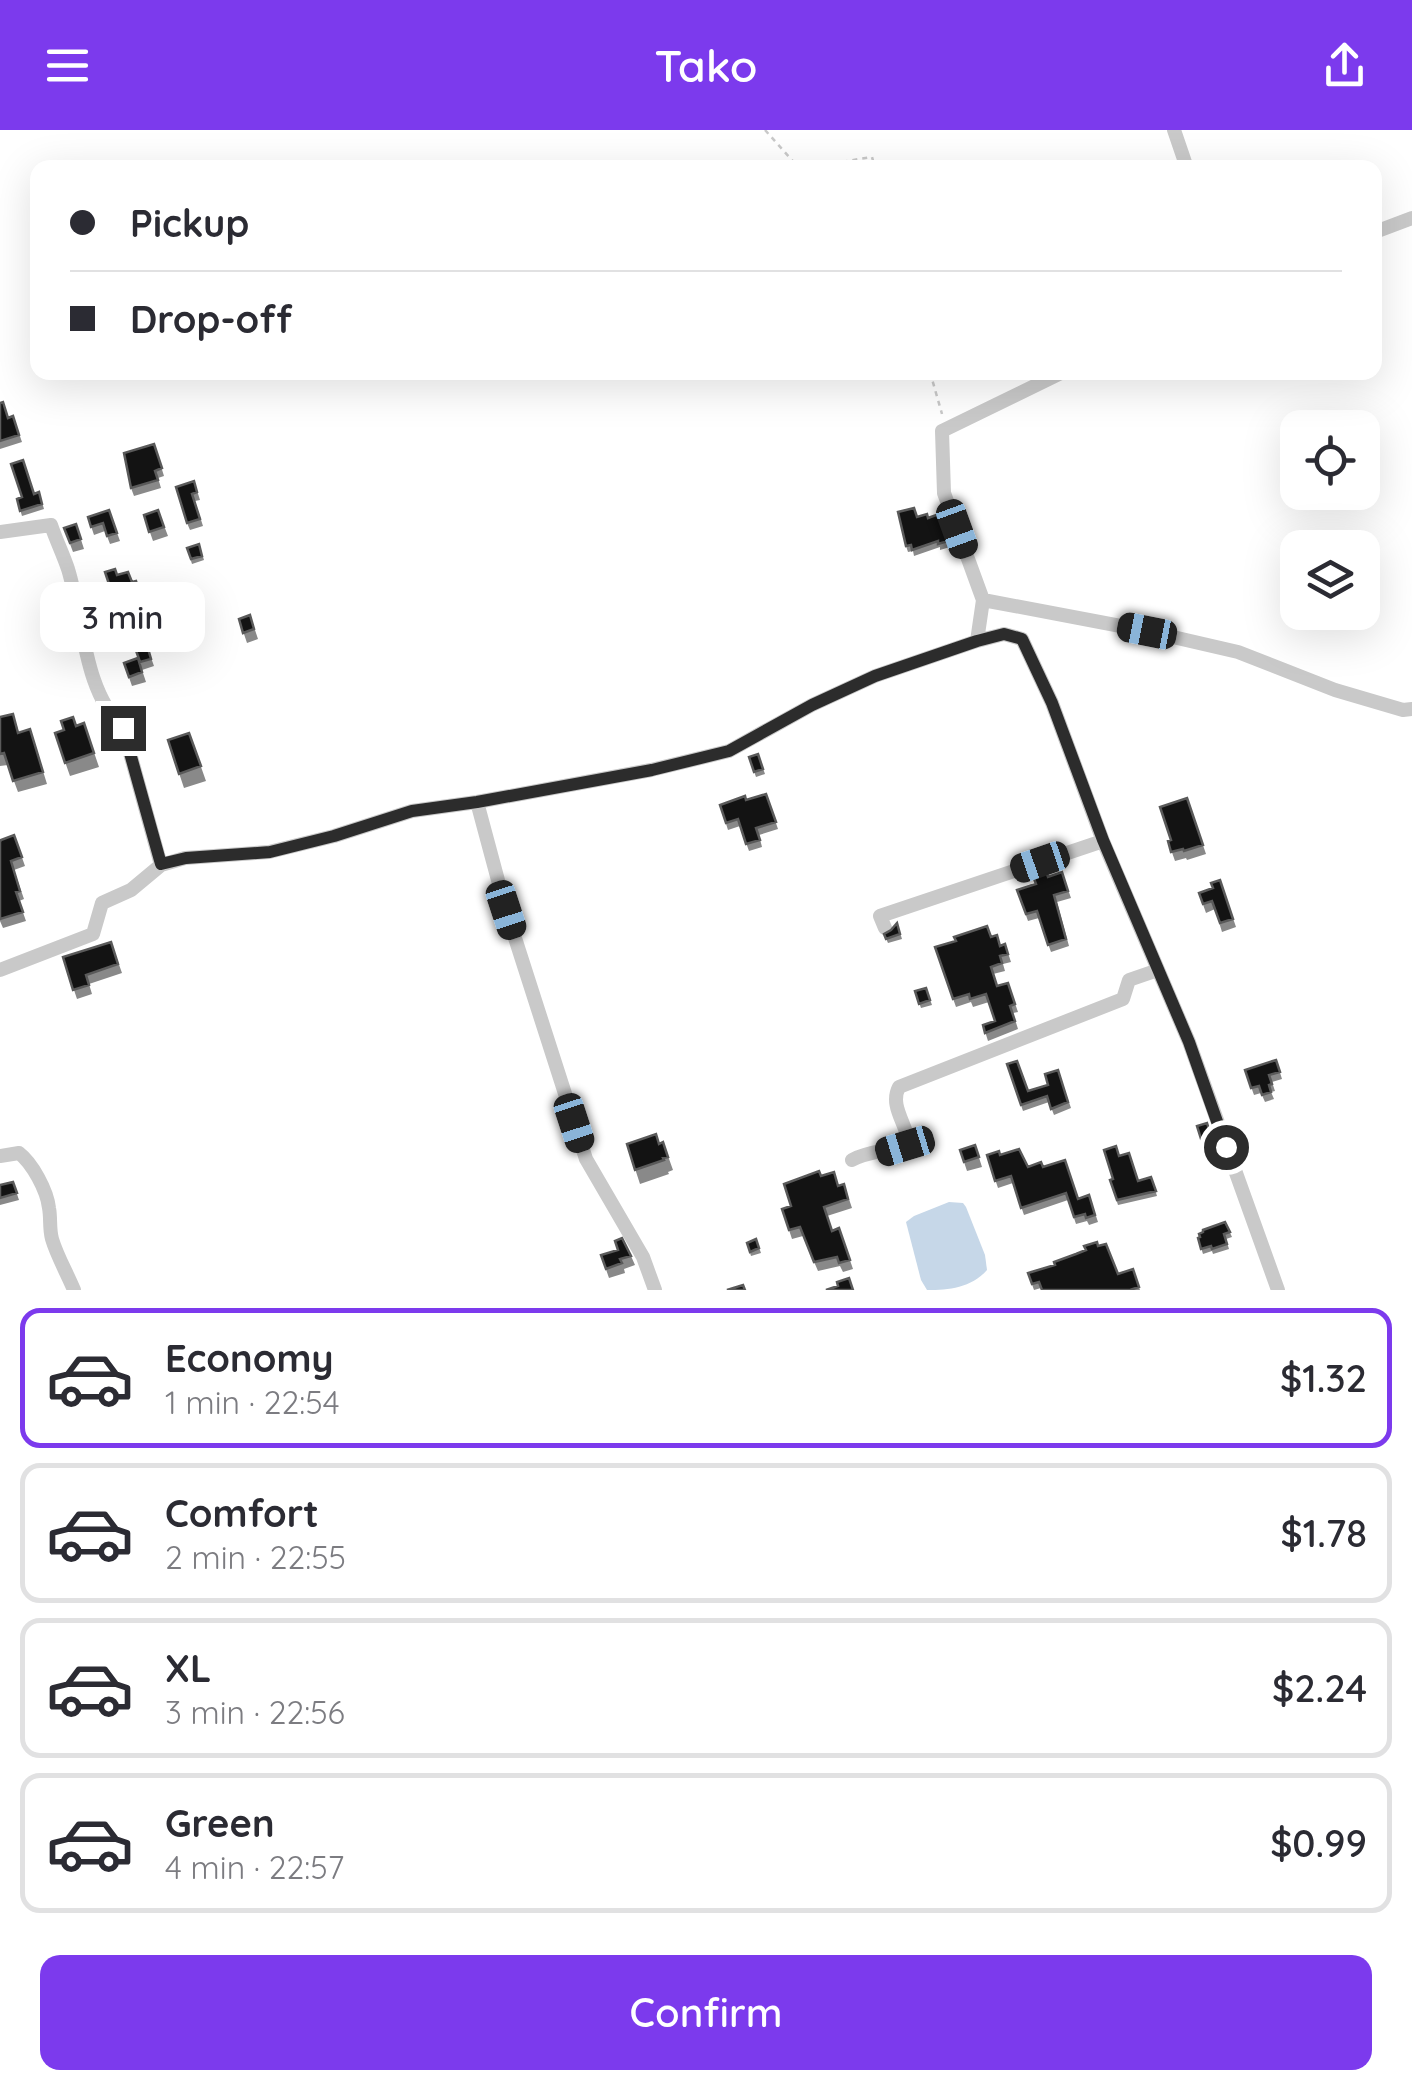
<!DOCTYPE html>
<meta charset="utf-8">
<style>
body{margin:0;font-family:Quicksand,sans-serif;background:#f7f7f7;color:#2b2b33;height:100vh;display:flex;flex-direction:column;font-size:38px;white-space:nowrap}
*{box-sizing:border-box;margin:0}
p{font-size:32px;color:#7c7c81}
.icon{flex:none;width:55px;height:55px;fill:none;stroke:currentColor;stroke-width:2;stroke-linecap:round;stroke-linejoin:round}
.map{position:relative;height:1160px;overflow:hidden}
.sheet{display:flex;flex-direction:column;background:#fff;flex:1}
.sheet>*{flex:none}
.top-card{position:absolute;left:30px;top:30px;width:1352px;height:220px;border-radius:20px;box-shadow:0 10px 40px #0002;display:grid;align-content:center;height:220px;padding:0 40px;background:#fff}
.tools{position:absolute;left:1280px;top:280px;display:grid;gap:20px}
.tools a{display:grid;place-items:center;width:100px;height:100px;border-radius:20px;background:#fff;box-shadow:0 10px 40px #0002;font-size:50px}
.end{position:absolute;width:45px;height:45px;margin:-22px;border:12px solid #2c2c2c;background:#fff;box-shadow:0 0 0 5px #fff}
.from{border-radius:50%}
.bubble{position:absolute;height:70px;border-radius:20px;background:#fff;box-shadow:0 10px 40px #0002;font-size:32px;font-weight:600;line-height:70px;text-align:center}
.car{position:absolute;width:30px;height:60px;margin:-30px -15px;border-radius:12px;box-shadow:0 0 8px 2px #0007;background:linear-gradient(#222 24%,#8ab4d8 0 40%,#222 0 76%,#8ab4d8 0 86%,#222 0)}
.top-card b{display:flex;align-items:center;gap:35px;height:95px;font-size:38px}
.top-card b+b{border-top:2px solid #e1e1e2}
.top-card i{width:25px;height:25px;background:#2b2b33}
ul{padding:18px 0 0;list-style:none}
li{display:flex;align-items:center;gap:30px;height:140px;margin:0 20px 15px;padding:0 20px;border:5px solid #e1e1e2;border-radius:20px}
li div{flex:1}
li b{display:block;font-size:38px}
li em{font-style:normal;font-weight:600}
li.active{border-color:#7c3aed}
li>.icon{width:90px;height:90px;stroke-width:1.5}
.cta{display:flex;gap:20px;margin-top:auto;padding:20px 40px}
.cta a{flex:1;height:115px;border-radius:20px;background:#7c3aed;color:#fff;font-size:40px;font-weight:600;line-height:115px;text-align:center}
header{display:flex;justify-content:space-between;align-items:center;height:130px;padding:0 40px;background:#7c3aed;color:#fff;font-size:45px;font-weight:600}
.map>svg:first-child{display:block}
.water{fill:#c6d7e8}
.lines{fill:none;stroke-linecap:round;stroke-linejoin:round}
.path{stroke:#c9c9c9;stroke-width:2.5;stroke-dasharray:5 5;stroke-linecap:butt}
.minor{stroke:#c9c9c9;stroke-width:14}
.wall{fill:#898989}
.building{fill:#131313;stroke:#5a5a5a;stroke-width:2.5}
.route{stroke:#2c2c2c;stroke-width:12}
</style>
<header><svg class="icon" aria-label="menu" viewBox="0 0 24 24"><path d="M4 6h16M4 12h16M4 18h16"/></svg>Tako<svg class="icon" aria-label="share" viewBox="0 0 24 24"><path d="M12 15V3M7 8l5-5 5 5M5 13v7h14v-7"/></svg></header>
<div class="map">
<svg width="1412" height="1160" viewBox="0 0 1412 1160">
<rect width="100%" height="100%" fill="#fff"/>
<path class="water" d="M949,1072l14,1 3,4 19,48 2,15c-16,18 -38,20 -60,20l-6,-10 -15,-58 8,-6z"/>
<g class="lines">
<path class="path" d="M765,0l34,38
M803,38l69,-11 3,11
M930,242l12,42"/>
<path class="minor" d="M1174,0l13,38
M1375,102l37,-14
M0,402l51,-7c5,15 12,29 17,44 16,52 15,121 55,159l38,137
M983,470l164,31 91,21 97,38 68,20 9,-1
M977,511l27,-7 18,5 30,64 51,138 86,201 89,248
M477,672l29,108 80,249 57,98 12,33
M885,798l-5,-12 223,-75
M0,840l93,-36 9,-31 29,-13 30,-25 24,-7 84,-6 65,-16 78,-25 65,-9 174,-32 78,-19 83,-46 63,-29 102,-35 6,-41 -39,-107 -2,-62 121,-59
M0,1026l19,-3c13,10 28,37 30,55 2,10 0,20 3,31 5,17 15,34 22,51
M852,1030c16,-9 39,-9 57,-16 -2,-20 -20,-38 -10,-57l224,-88 6,-19 29,-10"/>
</g>
<path class="wall" d="M0,273l8,15 5,-2 9,26 -22,7z
M154,314l10,32 -6,2 3,10 -27,8 -3,-8z
M194,351l6,19 -5,1 8,25 -13,4 -3,-7z
M39,362l5,17 -22,7 -5,-17z
M109,380l11,31 -10,3 -5,-13 -11,4 -6,-18z
M158,380l10,26 -15,5 -9,-26z
M939,384l11,33 -10,3v-3l-26,9 -1,-5 -5,1 -2,-6 11,-29 11,1z
M76,394l8,25 -11,3 -9,-24z
M199,414l5,16 -12,4 -5,-16z
M105,442l12,3 15,7 4,-1 9,27 -7,3 5,16 20,-7 9,-28 17,47 -40,13 5,14 -12,4 -7,-23 -6,2 -7,-22 8,-3 -10,-32 -7,2z
M250,485l8,24 -11,4 -8,-24z
M138,528l8,24 -14,4 -8,-23z
M0,587l17,9 2,7 11,-4 17,55 -29,8 -10,-27 -8,1z
M84,593l15,44 -29,9 -15,-43z
M189,603l17,48 -22,7 -16,-48z
M758,624l7,20 -9,3 -7,-20z
M766,664l12,35 -19,6 3,12 -13,4 -9,-25 -12,4 -8,-25 26,-5z
M1187,668l19,56 -19,6 -1,-2 -11,3 -7,-20 3,-1z
M14,705l11,31 -11,4 10,29 -5,2 7,20 -23,7 -3,-7v-79z
M1062,742l9,26 -14,4 12,44 -18,6 -12,-34 -11,3 -11,-31z
M1220,750l16,47 -14,5 -7,-23 -9,4 -7,-20 14,-5z
M897,793l5,16 -14,4 -4,-9 7,-4z
M991,807l10,9 4,-2 6,18 -8,2 2,7 -12,3 4,12 11,-3 10,29 -5,1 5,16 -30,12 -5,-16 12,-4 -6,-19 -16,5 -2,-5 -15,5 -21,-60z
M111,812l11,31 -33,11 3,10 -15,5 -14,-42z
M926,858l6,17 -11,3 -6,-17z
M1276,930l6,19 -10,3 3,9 -4,1 3,7 -9,3 -4,-9 -7,2 -9,-25z
M1007,934l21,27 20,-6 10,-15 13,38 -17,7 -5,-13 -26,9z
M1207,993l9,26 -10,3 -9,-26z
M663,1012l10,28 -5,2 1,2 -29,10 -13,-40h32z
M975,1015l7,22 -15,4 -7,-21z
M987,1025h13l28,12h15l36,31 10,-3 9,27 -9,3 -2,-4 -11,3 -8,-24 -44,15 -11,-32 -15,5z
M1120,1026l18,25 13,-4 6,19 -39,9 -8,-25 3,-1z
M821,1046l18,10 5,-2 8,24 -25,8 5,14 7,-2 14,41 -10,3 -3,-6 -22,5 -15,-35 -11,3 -10,-30 9,-3z
M13,1052l6,18 -19,5v-20z
M1225,1092l7,15 -6,2 3,10 -16,5 -1,-3 -9,3 -5,-16z
M756,1109l5,14 -10,3 -4,-13z
M1098,1116l20,28 15,-5 7,21h-98l-1,-2 -7,2 -6,-17 27,-8z
M601,1125l30,1 4,9 -11,4 1,4 -16,5z"/>
<path class="building" d="M3,272l5,16 5,-2 6,19 -19,6v-38z
M154,314l8,24 -7,3 3,9 -27,8 -7,-35z
M23,330l11,34 5,-2 3,12 -22,7 -3,-12 5,-2 -11,-33z
M194,351l3,11 -5,2 8,25 -13,4 -11,-36z
M914,378l3,9 10,-3 1,4 11,-4 9,27 -10,3v-3l-26,9 -1,-5 -5,1 -8,-34z
M109,380l8,23 -10,3 -4,-13 -12,4 -3,-10z
M158,380l6,17 -15,5 -5,-17z
M76,394l5,15 -11,4 -6,-15z
M199,414l3,12 -11,3 -4,-11z
M115,439l2,6 11,-3 4,10 4,-1 6,20 -7,2 8,24 20,-7 -7,-22 16,-6 14,40 -39,13 4,14 -11,3 -8,-23 -6,2 -4,-14 8,-3 -12,-40 -8,3 -5,-15z
M250,485l4,14 -11,4 -4,-14z
M138,528l4,14 -13,5 -5,-14z
M13,584l5,19 12,-4 13,43 -30,9 -9,-28 -4,1v-37z
M73,587l3,9 8,-3 10,30 -29,10 -10,-30 9,-3 -3,-9z
M189,603l12,33 -22,8 -11,-34z
M758,624l5,15 -9,3 -5,-15z
M766,664l10,28 -20,6 4,12 -14,4 -8,-25 -12,4 -6,-18 25,-9 1,4z
M1187,668l16,47 -19,6 -1,-2 -12,3 -3,-11 3,-1 -11,-33z
M14,705l8,22 -11,4 9,30 -4,1 7,20 -23,7v-77l1,-2z
M1045,739l3,8 14,-5 6,19 -14,4 12,44 -18,6 -11,-34 -11,3 -9,-24 19,-6 -4,-11z
M1220,750l13,39 -13,4 -8,-22 -9,3 -4,-11 14,-5 -2,-5z
M897,793l3,11 -14,5 -2,-5 7,-4z
M987,796l4,11 6,-2 3,11 5,-2 3,10 -8,2 2,7 -11,4 6,19 11,-3 7,21 -5,2 5,15 -30,12 -2,-8 12,-4 -9,-27 -16,5 -1,-5 -16,5 -18,-52 21,-6 -2,-4z
M111,812l7,22 -32,11 3,10 -16,5 -10,-33z
M926,858l4,12 -11,4 -4,-13z
M1276,930l4,12 -11,3 3,9 -3,1 2,7 -9,3 -3,-9 -8,2 -6,-18z
M1017,931l11,30 20,-6 -3,-11 13,-4 10,32 -17,7 -4,-13 -26,9 -14,-41z
M1207,993l5,16 -10,3 -5,-16z
M656,1004l3,10 4,-2 5,15 -5,1 1,2 -29,10 -8,-26z
M975,1015l4,12 -15,5 -4,-12z
M1116,1016l3,10 10,-3 9,28 13,-4 5,14 -39,9 -7,-20 3,-1 -9,-29z
M1019,1019l9,18 13,-5 2,5 22,-7 13,39 11,-4 6,20 -9,3 -1,-4 -11,3 -8,-24 -45,15 -10,-32 -16,5 -8,-26 12,-4 1,4z
M819,1041l2,5 13,-4 4,14 6,-2 4,15 -24,8 8,24 7,-3 11,32 -11,3 -2,-6 -23,5 -14,-35 -11,3 -7,-21 9,-3 -7,-22z
M13,1052l4,11 -17,5v-13z
M1225,1092l5,10 -6,2 3,10 -15,5 -1,-3 -10,3 -3,-11 2,-1 -1,-3 4,-2v-2z
M622,1108l9,18 -11,3 2,4 -16,6 -5,-14 17,-5 -3,-9z
M756,1109l3,9 -9,4 -3,-9z
M1097,1112l1,4 8,-2 12,30 15,-5 6,18 -9,3h-88l-3,-8 -7,2 -4,-11 27,-8 -1,-3 22,-8 10,-4 -2,-4z
M849,1148l4,12h-27l12,-4 -1,-4z
M743,1155l2,5h-18z"/>
<g class="lines">
<path class="route" d="M123,598l38,136 25,-6 84,-6 64,-16 78,-25 65,-9 175,-32 77,-19 83,-46 63,-29 102,-35 27,-7 18,5 30,64 51,137 86,202 37,105"/>
</g>
</svg>
<div class="tools">
<a><svg class="icon" aria-label="locate" viewBox="0 0 24 24"><circle cx="12" cy="12" r="6"/><path d="M12 2v4M12 18v4M2 12h4M18 12h4"/></svg></a>
<a><svg class="icon" aria-label="layers" viewBox="0 0 24 24"><path d="M12 4l9 5-9 5-9-5zM3 14l9 5 9-5"/></svg></a>
</div>
<i class="end from" style="left:1226px;top:1017px"></i>
<i class="end" style="left:123px;top:598px"></i>
<div class="bubble" style="left:40px;top:452px;width:165px">3 min</div>
<i class="car" style="left:957px;top:399px;rotate:160deg"></i>
<i class="car" style="left:1147px;top:501px;rotate:281deg"></i>
<i class="car" style="left:1040px;top:732px;rotate:251deg"></i>
<i class="car" style="left:506px;top:780px;rotate:162deg"></i>
<i class="car" style="left:574px;top:993px;rotate:162deg"></i>
<i class="car" style="left:905px;top:1016px;rotate:253deg"></i>
<div class="top-card">
<b><i class="from"></i>Pickup</b>
<b><i></i>Drop-off</b>
</div>
</div>
<section class="sheet">
<ul>
<li class="active"><svg class="icon" aria-label="car" viewBox="0 0 24 24"><path d="M5 17H2v-5l4-1 3-4h7l3 4 3 1v5h-3M9 17h6M6 11h13"/><circle cx="7" cy="17" r="2"/><circle cx="17" cy="17" r="2"/></svg><div><b>Economy</b><p>1 min · 22:54</p></div><em>$1.32</em></li>
<li><svg class="icon" aria-label="car" viewBox="0 0 24 24"><path d="M5 17H2v-5l4-1 3-4h7l3 4 3 1v5h-3M9 17h6M6 11h13"/><circle cx="7" cy="17" r="2"/><circle cx="17" cy="17" r="2"/></svg><div><b>Comfort</b><p>2 min · 22:55</p></div><em>$1.78</em></li>
<li><svg class="icon" aria-label="car" viewBox="0 0 24 24"><path d="M5 17H2v-5l4-1 3-4h7l3 4 3 1v5h-3M9 17h6M6 11h13"/><circle cx="7" cy="17" r="2"/><circle cx="17" cy="17" r="2"/></svg><div><b>XL</b><p>3 min · 22:56</p></div><em>$2.24</em></li>
<li><svg class="icon" aria-label="car" viewBox="0 0 24 24"><path d="M5 17H2v-5l4-1 3-4h7l3 4 3 1v5h-3M9 17h6M6 11h13"/><circle cx="7" cy="17" r="2"/><circle cx="17" cy="17" r="2"/></svg><div><b>Green</b><p>4 min · 22:57</p></div><em>$0.99</em></li>
</ul>
<div class="cta"><a>Confirm</a></div>
</section>
